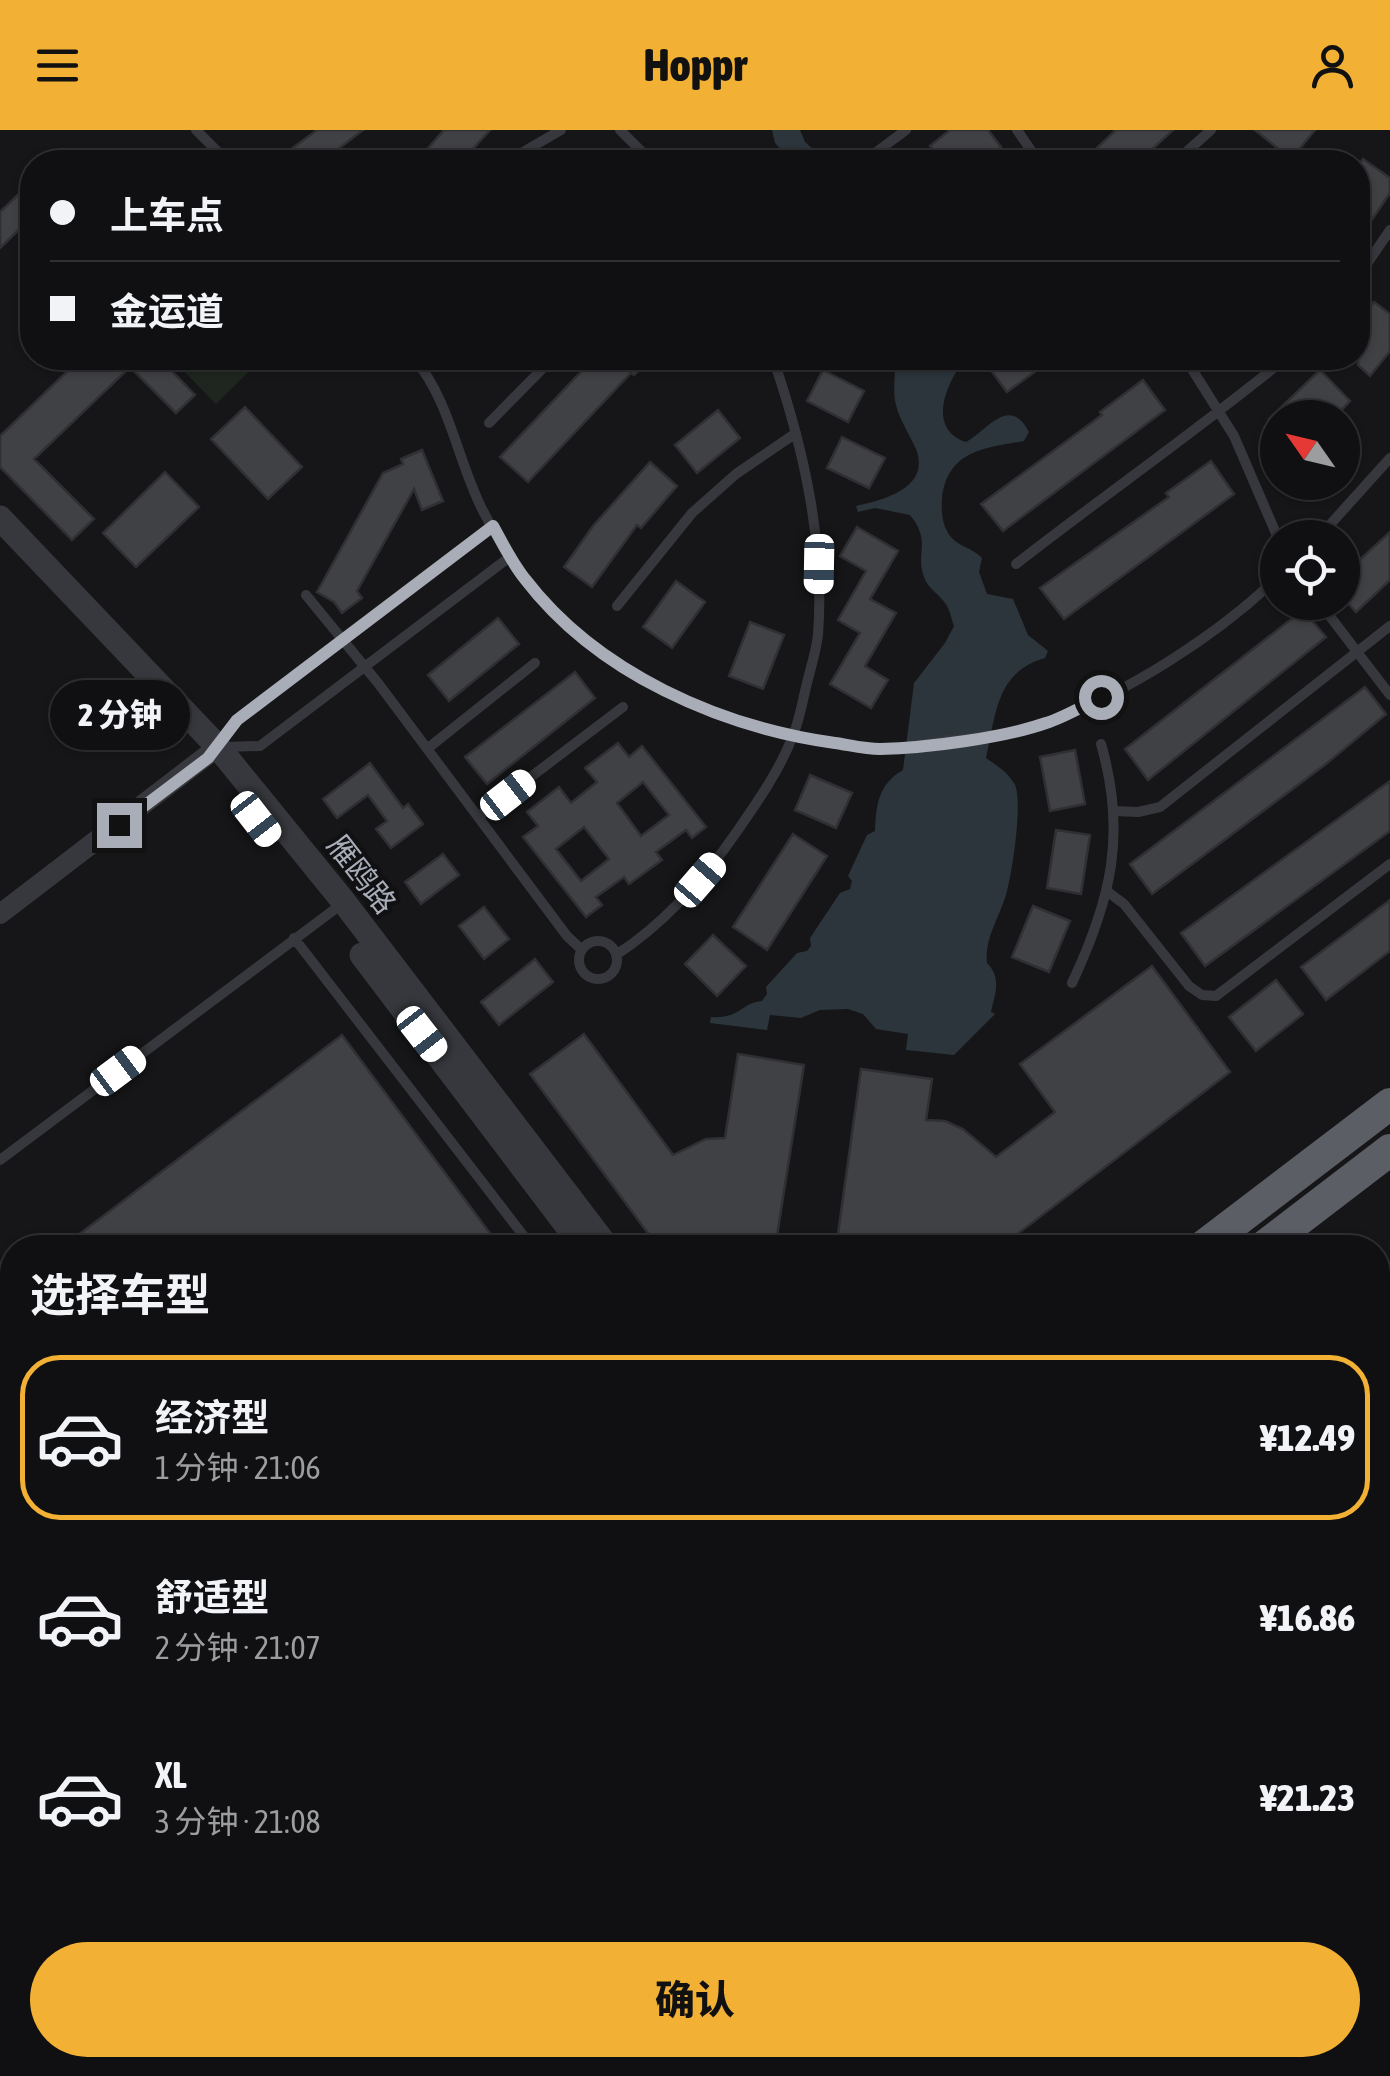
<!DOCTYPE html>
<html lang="zh">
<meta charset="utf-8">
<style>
body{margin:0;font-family:"Asap Condensed","Noto Sans SC",sans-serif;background:#1e1e20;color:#f1f3f6;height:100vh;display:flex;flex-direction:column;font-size:38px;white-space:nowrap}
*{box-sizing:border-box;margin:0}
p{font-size:32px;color:#9c9d9f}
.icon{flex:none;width:55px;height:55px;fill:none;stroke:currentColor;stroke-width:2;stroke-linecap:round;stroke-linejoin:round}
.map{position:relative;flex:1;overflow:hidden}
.drawer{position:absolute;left:0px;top:1105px;width:1390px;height:842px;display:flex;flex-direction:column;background:#101012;border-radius:40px 40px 0 0;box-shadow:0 2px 8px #0004,0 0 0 2px #303032}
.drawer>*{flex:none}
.guide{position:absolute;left:20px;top:20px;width:1350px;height:220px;border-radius:40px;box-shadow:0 2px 8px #0004,0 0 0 2px #303032;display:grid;align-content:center;height:220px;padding:0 30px;background:#101012}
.needle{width:65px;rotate:304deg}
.controls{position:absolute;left:1260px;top:270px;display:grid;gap:20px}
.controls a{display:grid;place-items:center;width:100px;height:100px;border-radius:50%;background:#101012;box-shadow:0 2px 8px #0004,0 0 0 2px #303032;font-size:50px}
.end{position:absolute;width:45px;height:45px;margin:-22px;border:12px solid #a8adb8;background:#111;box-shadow:0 0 0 5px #111}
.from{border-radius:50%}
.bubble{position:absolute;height:70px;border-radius:35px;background:#101012;box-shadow:0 2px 8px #0004,0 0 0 2px #303032;font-size:32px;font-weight:800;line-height:70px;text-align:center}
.car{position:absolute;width:30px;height:60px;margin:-30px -15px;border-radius:12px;box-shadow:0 0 8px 2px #0007;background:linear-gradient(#fff 24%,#345 0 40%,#fff 0 76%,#345 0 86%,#fff 0)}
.guide b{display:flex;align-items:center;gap:35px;height:95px;font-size:38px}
.guide b+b{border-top:2px solid #303032}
.guide i{width:25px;height:25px;background:#f1f3f6}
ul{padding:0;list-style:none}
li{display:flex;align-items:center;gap:30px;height:165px;margin:0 20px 15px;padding:0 10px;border:5px solid transparent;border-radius:40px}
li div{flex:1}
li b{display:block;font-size:38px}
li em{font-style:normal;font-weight:800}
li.selected{border-color:#f2b134}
li>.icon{width:90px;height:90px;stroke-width:1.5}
h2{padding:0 30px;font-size:45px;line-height:120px}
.action{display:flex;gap:20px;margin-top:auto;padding:20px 30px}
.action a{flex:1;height:115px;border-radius:60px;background:#f2b134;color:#111;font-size:40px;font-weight:800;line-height:115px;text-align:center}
header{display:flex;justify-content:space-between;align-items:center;height:130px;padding:0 30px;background:#f2b134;color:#111;font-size:45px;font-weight:800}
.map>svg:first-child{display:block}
.green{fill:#1e261f}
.water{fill:#2c353c}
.building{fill:#404145;stroke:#303034;stroke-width:2.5;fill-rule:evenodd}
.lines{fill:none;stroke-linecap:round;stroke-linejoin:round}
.service{stroke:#37383d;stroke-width:10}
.minor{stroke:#37383d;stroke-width:20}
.tertiary{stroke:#37383d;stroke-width:25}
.trunk{stroke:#5b5e65;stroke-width:32}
.route{stroke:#a8adb8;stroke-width:12}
.labels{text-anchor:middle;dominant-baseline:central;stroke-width:9;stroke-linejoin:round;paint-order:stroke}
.street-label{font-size:30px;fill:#a8adb8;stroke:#111113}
</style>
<header><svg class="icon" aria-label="menu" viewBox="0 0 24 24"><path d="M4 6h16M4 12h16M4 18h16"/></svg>Hoppr<svg class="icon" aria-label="person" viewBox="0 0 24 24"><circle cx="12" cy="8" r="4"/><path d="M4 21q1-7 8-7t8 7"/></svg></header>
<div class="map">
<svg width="1390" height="1946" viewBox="0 0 1390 1946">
<rect width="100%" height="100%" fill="#161618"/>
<path class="green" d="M171,228h92l-47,46z"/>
<path class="water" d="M772,0h28l5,12 23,20h-36l-17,-19z
M895,228h33l13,10 19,-2c-16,23 -31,64 6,76 21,-11 43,-48 63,-10l-5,9c-39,7 -76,9 -82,57 -1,13 0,27 8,38 9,11 23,12 32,22l-3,14 8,22 26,5 15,36 20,16 -3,7c-49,14 -49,56 -59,100 10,7 23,15 29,27 8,18 -3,89 -9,110 -7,23 -22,44 -19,68 15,15 8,31 4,49l4,2 -41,41 -48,-5 2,-16 -32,-5 -13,-15 -15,-5 -28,1 -19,8 -31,-3 -3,15 -57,-7 1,-6c30,2 29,-14 51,-16l5,-7 -1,-7 31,-34 10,-2 4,-5 -1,-8 30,-45 10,-4 2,-8 -4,-5 19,-41 8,-4c1,-25 3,-47 28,-61l11,-87 31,-40 9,-17c-3,-8 -4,-17 -9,-23 -7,-10 -17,-14 -21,-26 -9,-24 8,-35 -14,-62l-35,-7 -17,4 -2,-6c28,-6 75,-18 60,-57 -6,-14 -16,-28 -20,-44 -4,-15 0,-32 -1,-47z
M1390,1811v135h-942l6,-11h242l51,9 3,-9h628v-121z"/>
<path class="building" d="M317,0h46l-42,32h-47z
M444,0h46l-29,32h-45z
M950,0h38l13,17 -20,15h-38l-13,-16z
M1116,0h57l-35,32h-56z
M1255,0h60l-24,29z
M1363,29l27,19v15l-32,47v-74z
M32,51v36l-32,31v-36z
M1374,172l16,12v37l-20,25 -12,-11v-42z
M81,228h78l36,37 -19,18 -46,-46 -96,92 60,60 -22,21 -72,-73v-31z
M594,228h58l-18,17 -3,-2 -103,109 -28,-25z
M982,228h72l-47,34z
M823,240l41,21 -16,31 -41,-21z
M1320,240l30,31 -16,17h-64z
M1143,250l22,30 -162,121 -22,-27 121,-89 -2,-3z
M245,277l57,60 -34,32 -57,-60z
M718,280l22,28 -43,35 -22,-28z
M842,307l43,21 -16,30 -42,-20z
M422,320l21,51 -21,9 -8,-21 -57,102 5,7 -20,15 -8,-11 -17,-10 66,-119 20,-9 -2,-5z
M1211,331l23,33 -170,125 -24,-31 129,-91 -3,-4z
M650,332l27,24 -36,42 -4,-3 -45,62 -28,-20 29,-41z
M165,342l34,35 -63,60 -33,-34z
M857,397l41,24 -28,48 26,14 -31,53 23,14 -17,28 -41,-24 30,-51 -22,-13 28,-49 -26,-15z
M1390,402v48l-34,32 -14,-15v-21z
M676,451l29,21 -33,46 -29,-21z
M1303,480l23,27 -178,143 -23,-31z
M498,488l21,26 -70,57 -21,-26z
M750,492l34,13 -21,54 -34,-13z
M575,542l20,26 -108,86 -22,-27z
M1365,557l21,27 -60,50 -174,130 -22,-30z
M618,613l11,14 13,-11 64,81 -14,11 -6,-8 -30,22 6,8 -33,24 -5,-7 -28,20 6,8 -16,12 -63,-80 15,-11 -11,-14 32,-25 12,16 26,-21 -12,-14zM643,652l26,33 -28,21 -24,-33zM584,697l25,32 -28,22 -25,-32z
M1075,620l10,54 -35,7 -10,-54z
M370,633l33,45 5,-4 15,20 -32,24 -15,-19 11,-8 -19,-26 -31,23 -14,-19z
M810,645l42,18 -16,35 -41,-18z
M1390,651v50l-185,135 -24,-33z
M1056,700l34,5 -9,59 -34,-6z
M793,704l34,22 -60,94 -34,-23z
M443,724l16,21 -38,29 -16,-22z
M1390,770v51l-64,49 -25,-33z
M1033,776l37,15 -21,51 -37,-15z
M484,777l25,32 -25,20 -25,-33z
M713,805l33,31 -29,30 -32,-32z
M535,829l18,23 -54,43 -18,-23z
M1152,836l78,106 -231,176h-163l25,-179 71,10 -6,41 19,1 18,8 33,28 59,-45 -35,-48z
M1276,850l27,34 -47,37 -27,-34z
M584,904l89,121 33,-16 19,-1 13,-84 66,11 -29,183h-116l-129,-174z
M342,905l159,213h-440z"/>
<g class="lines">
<path class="service" d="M196,0l32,32
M620,0l32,32
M1017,0l22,32
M506,32l55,-32
M863,32l43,-32
M1175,32l36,-32
M1358,147l32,-47
M414,228c36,43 43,101 68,151 12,23 27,50 43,71 74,92 193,146 307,163 15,2 30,6 45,6 25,1 51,-6 75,-9 33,-3 66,-6 97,-18 79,-30 168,-86 229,-145
M1185,228l49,78 44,102
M489,293l64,-65
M1318,408l72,-80
M1016,434c90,-70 183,-135 270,-206
M306,465l72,88 189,253 14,13
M1319,472l71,93
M617,476l75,-93 44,-39 60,-41
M218,617l19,-27 256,-194
M224,617l36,-1 251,-190
M427,619l108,-86
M1115,681l23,1 22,-5 230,-181
M478,687l145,-110
M1108,762l16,12 65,82 13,9 14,1 174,-132
M294,808l239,310
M579 830a19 19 0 1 1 38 0a19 19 0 1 1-38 0Z
M616,825c49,-32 89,-77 122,-125 20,-29 41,-59 54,-92 7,-16 10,-34 14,-51 4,-17 10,-35 12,-52 7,-94 -15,-189 -45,-277
M1072,853c39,-83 55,-149 29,-239
M0,1030l343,-257
M0,1238l12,16
M1378,1347l12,-9
M1378,1511l12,16
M0,1830l12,16
M82,1935l8,11
M310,1946l13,-11"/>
<path class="minor" d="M0,784l218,-167"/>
<path class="tertiary" d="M0,388l218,229 126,155 264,346
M362,825l222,293
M1378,1692l12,-3
M1378,1719l12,-3"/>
<path class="trunk" d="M1201,1118l189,-144
M1262,1118l128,-98
M110,1946l15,-11
M169,1946l14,-11"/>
</g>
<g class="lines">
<path class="route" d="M119,695l89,-67 29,-38 256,-194c10,18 19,37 32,53 72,94 195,148 310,164 14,2 30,6 45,6 46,-1 123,-11 166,-26 19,-6 37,-17 55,-26"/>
</g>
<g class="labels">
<g class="street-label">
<text transform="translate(362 744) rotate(52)">雁鸥路</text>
</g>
</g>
</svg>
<div class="controls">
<a><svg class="needle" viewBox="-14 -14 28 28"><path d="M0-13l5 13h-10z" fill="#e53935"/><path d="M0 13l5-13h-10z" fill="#9c9d9f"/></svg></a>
<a><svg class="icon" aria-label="locate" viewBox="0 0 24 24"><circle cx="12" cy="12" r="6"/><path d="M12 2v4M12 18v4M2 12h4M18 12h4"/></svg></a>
</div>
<i class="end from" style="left:1101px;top:567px"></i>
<i class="end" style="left:119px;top:695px"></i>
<div class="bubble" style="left:50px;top:550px;width:140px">2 分钟</div>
<i class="car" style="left:819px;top:434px;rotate:181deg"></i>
<i class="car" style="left:508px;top:665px;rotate:52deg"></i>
<i class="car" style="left:256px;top:689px;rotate:142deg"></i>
<i class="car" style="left:700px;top:750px;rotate:41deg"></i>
<i class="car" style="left:422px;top:904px;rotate:142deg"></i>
<i class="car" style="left:118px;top:941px;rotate:53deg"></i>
<div class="guide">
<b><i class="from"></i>上车点</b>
<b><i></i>金运道</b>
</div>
<section class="drawer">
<h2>选择车型</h2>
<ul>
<li class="selected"><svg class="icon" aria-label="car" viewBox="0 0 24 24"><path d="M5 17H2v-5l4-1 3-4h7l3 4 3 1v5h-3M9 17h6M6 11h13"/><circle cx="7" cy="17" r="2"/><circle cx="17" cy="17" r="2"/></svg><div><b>经济型</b><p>1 分钟 · 21:06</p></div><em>¥12.49</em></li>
<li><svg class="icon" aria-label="car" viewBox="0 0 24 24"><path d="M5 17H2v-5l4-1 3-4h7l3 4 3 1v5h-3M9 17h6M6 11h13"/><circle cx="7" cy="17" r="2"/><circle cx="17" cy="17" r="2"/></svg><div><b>舒适型</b><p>2 分钟 · 21:07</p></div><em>¥16.86</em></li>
<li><svg class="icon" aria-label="car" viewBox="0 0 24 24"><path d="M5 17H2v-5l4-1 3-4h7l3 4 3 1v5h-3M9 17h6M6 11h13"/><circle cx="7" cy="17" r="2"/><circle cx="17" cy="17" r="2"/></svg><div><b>XL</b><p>3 分钟 · 21:08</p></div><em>¥21.23</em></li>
</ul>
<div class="action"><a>确认</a></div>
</section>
</div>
